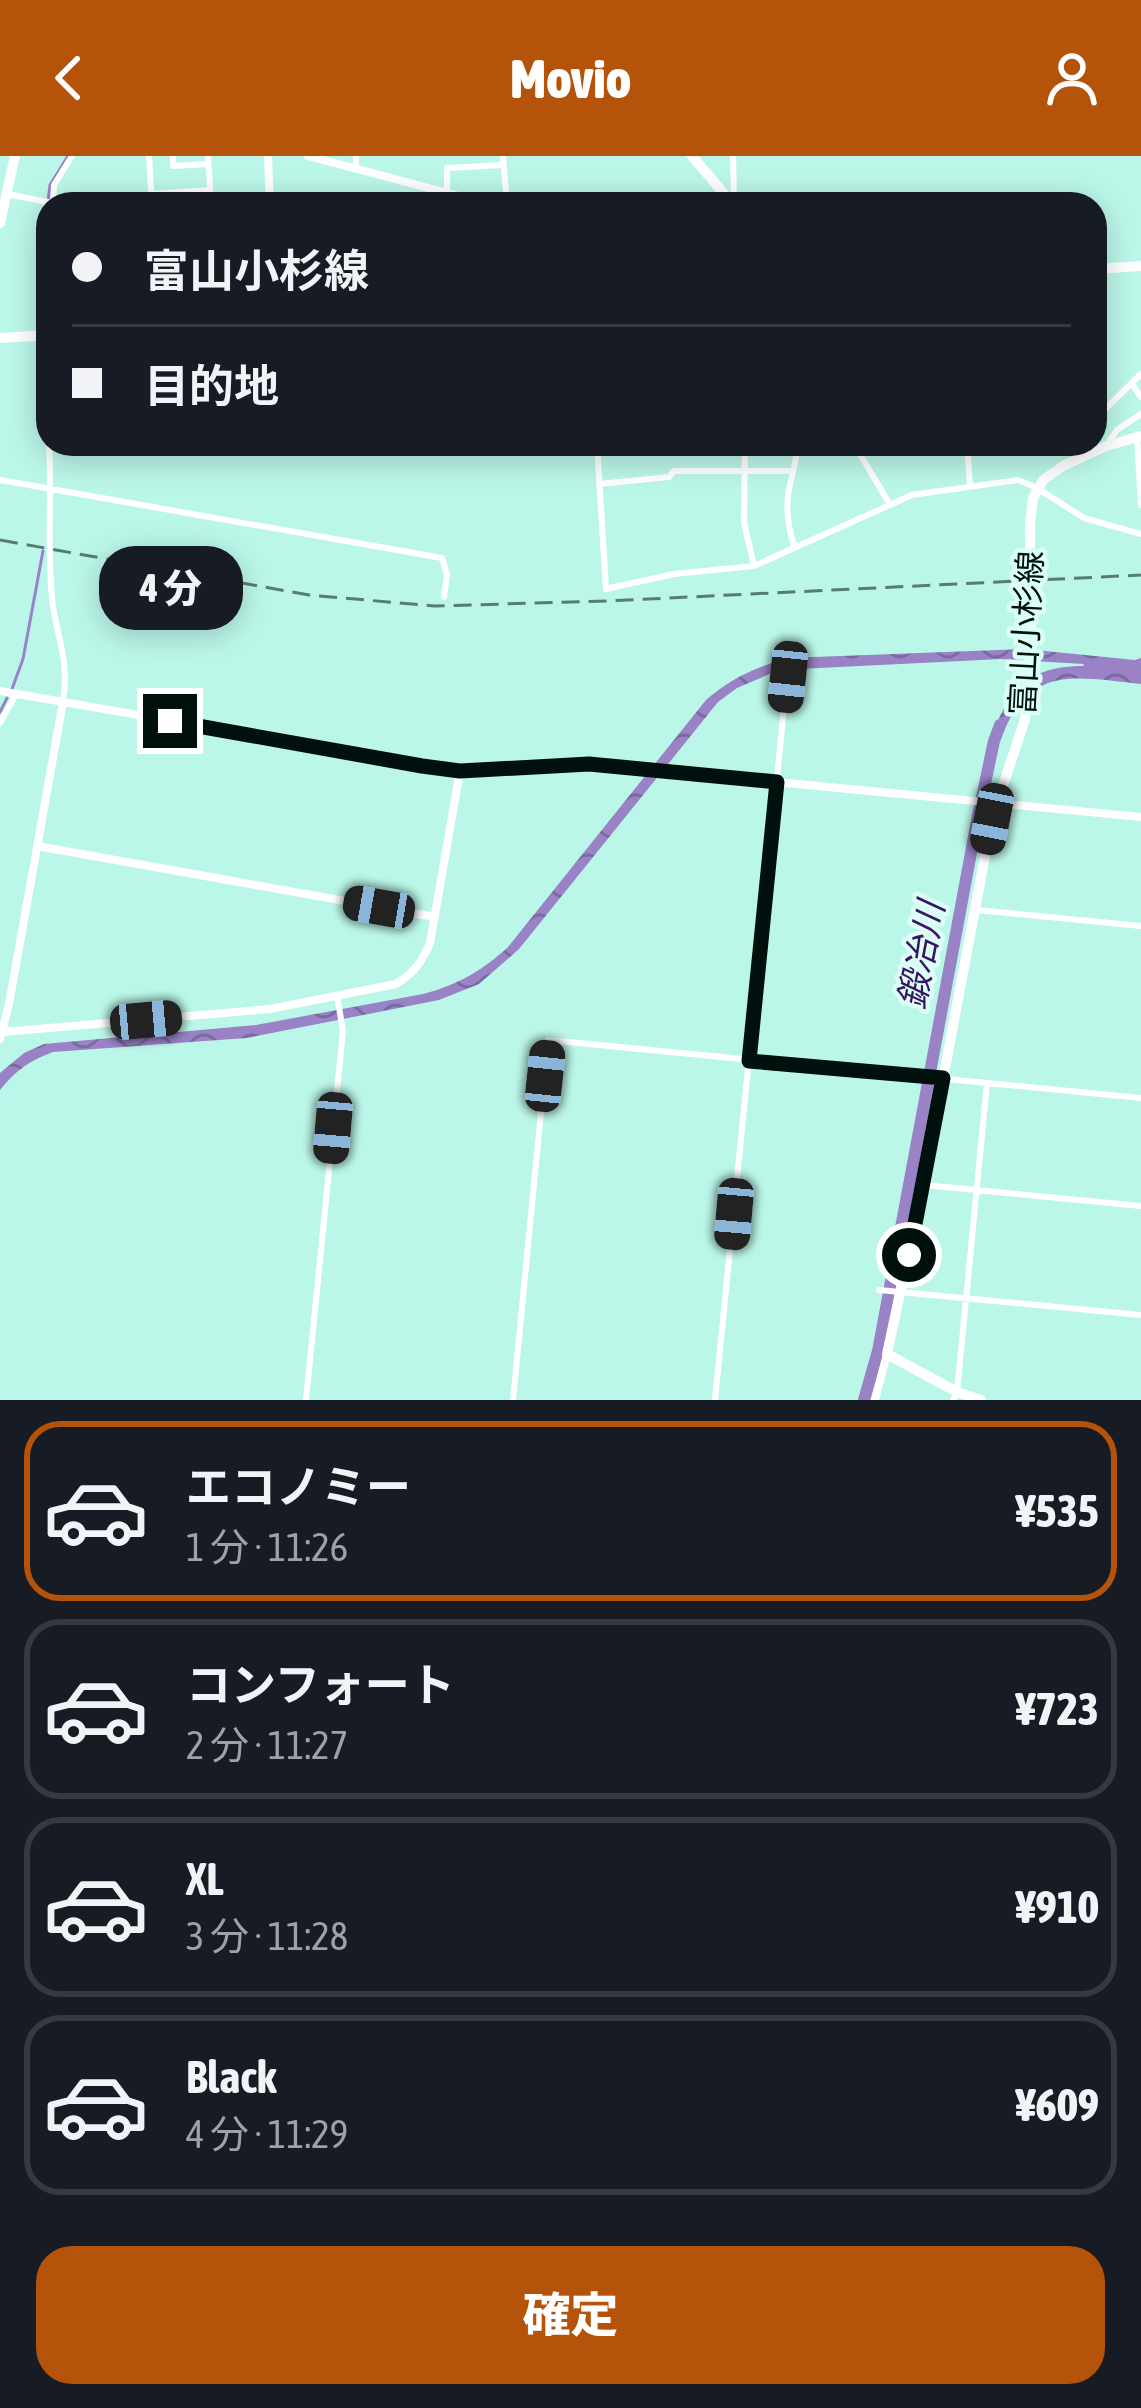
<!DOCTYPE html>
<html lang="ja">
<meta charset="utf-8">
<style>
body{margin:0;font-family:"Asap Condensed","Noto Sans JP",sans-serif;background:#20242c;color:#f1f3f6;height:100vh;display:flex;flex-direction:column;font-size:45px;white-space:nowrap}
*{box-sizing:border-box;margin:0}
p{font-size:39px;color:#9ea1a6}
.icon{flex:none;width:66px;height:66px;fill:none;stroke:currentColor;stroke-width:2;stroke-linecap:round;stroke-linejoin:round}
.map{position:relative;height:1244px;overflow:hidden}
.details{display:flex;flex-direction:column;background:#171b24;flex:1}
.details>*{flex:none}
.banner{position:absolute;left:36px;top:36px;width:1071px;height:264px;border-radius:36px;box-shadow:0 6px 30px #0003;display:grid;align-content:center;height:264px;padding:0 36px;background:#171b24}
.end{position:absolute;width:54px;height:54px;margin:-27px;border:15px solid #00110d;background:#fff;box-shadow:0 0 0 6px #fff}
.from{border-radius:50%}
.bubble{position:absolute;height:84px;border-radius:36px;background:#171b24;box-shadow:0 6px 30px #0003;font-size:39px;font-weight:800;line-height:84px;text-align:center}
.car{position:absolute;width:36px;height:72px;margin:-36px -18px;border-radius:15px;box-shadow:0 0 9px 3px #0007;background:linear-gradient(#222 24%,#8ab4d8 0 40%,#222 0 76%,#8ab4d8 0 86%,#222 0)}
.banner b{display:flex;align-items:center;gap:42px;height:114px;font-size:45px}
.banner b+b{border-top:3px solid #363941}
.banner i{width:30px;height:30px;background:#f1f3f6}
ul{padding:21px 0 0;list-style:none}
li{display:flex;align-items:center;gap:36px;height:180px;margin:0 24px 18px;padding:0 12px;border:6px solid #363941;border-radius:36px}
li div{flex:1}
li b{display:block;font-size:45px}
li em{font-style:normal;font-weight:800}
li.selected{border-color:#b45309}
li>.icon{width:108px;height:108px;stroke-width:1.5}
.action{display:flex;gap:24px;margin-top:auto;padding:24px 36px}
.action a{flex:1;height:138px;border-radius:36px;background:#b45309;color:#fff;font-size:48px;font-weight:800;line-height:138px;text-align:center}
header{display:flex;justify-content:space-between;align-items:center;height:156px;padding:0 36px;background:#b45309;color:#fff;font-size:54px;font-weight:800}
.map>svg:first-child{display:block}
.water{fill:url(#water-waves)}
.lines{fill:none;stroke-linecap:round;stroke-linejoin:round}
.stream{stroke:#9a82c6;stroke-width:3}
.river{stroke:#9a82c6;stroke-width:12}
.minor{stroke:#fff;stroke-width:6}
.tertiary{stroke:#fff;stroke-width:8}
.primary{stroke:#fff;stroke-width:10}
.rail{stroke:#577c74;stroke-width:3;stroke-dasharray:18 9;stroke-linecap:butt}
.route{stroke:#00110d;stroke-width:15}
.labels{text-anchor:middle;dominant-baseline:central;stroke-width:9;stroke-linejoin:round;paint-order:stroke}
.street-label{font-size:33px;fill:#00110d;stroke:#dbfef6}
.water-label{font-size:36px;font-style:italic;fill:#391364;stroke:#dbfef6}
</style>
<header><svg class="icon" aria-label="back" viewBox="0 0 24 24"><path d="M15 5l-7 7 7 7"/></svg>Movio<svg class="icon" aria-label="person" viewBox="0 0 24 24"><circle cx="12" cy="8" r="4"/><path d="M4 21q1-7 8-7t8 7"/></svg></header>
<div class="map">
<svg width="1141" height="1244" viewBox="0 0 1141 1244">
<defs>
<pattern id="water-waves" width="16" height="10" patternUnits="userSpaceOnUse" patternTransform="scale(3)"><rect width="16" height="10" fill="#9a82c6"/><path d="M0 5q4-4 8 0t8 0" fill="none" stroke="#7b699f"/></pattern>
</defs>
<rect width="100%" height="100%" fill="#bbf7e9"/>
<path class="water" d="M1025,493l110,11 6,-2v26c-68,-7 -113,-20 -141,57l-10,-2c19,-49 38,-73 93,-73l1,-2 -83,-5 -222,11 -42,18 -19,14 -199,247 -40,35 -40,16 -192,38 -194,14c-23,8 -38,19 -53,38v-17l24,-20 20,-9 212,-19 167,-31c34,-9 59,-23 85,-47l198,-247c25,-22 50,-33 82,-42z"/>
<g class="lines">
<path class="stream" d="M48,46l2,-17 18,-29
M38,167l10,-117
M12,533l11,-30 20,-108
M0,556l7,-14"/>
<path class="river" d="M864,1244l14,-49 98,-525 18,-85 6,-16"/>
<path class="minor" d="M149,0l3,48
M173,0v10l35,-2
M208,0l3,48
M503,0l4,48
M733,0l1,44
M356,13v-13
M188,35l1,13
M447,37v-25l56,-3
M7,38l46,9
M152,38l58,-4
M53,48l1,-19 18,-29
M48,107l-6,72 6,95
M1132,228l9,13
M1095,263l46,-45
M1137,281l4,68
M1108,287l9,-13 24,-16
M49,288c3,50 -2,105 3,154 4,39 18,60 11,104
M597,288l9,145 68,-15 80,-8 158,-71 106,-15 19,8 47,30 57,16
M745,288l-1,78 10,44
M776,288h59
M854,288l35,59
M967,288l3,41
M1082,288l2,12
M0,324l442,78 5,17 -3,22
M599,328l70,-7 5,-6h119
M795,392c-6,-17 -9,-34 -7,-52 2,-17 9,-33 9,-51
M0,567l16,-29
M977,754l164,16
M924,1029l217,21
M879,1134l262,25
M306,1244l37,-369 -6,-36
M513,1244l35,-360 593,58
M715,1244l72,-723 -7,-29
M953,1244l4,-8 30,-309"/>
<path class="tertiary" d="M268,0l2,48
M308,0l181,48
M0,535l460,80 129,-7 552,53
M37,690l398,71
M3,876l267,-23 126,-25c18,-11 26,-22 34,-41l30,-172
M0,883l9,-35 54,-302
M875,1244l12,-46"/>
<path class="primary" d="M692,0l41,48
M0,67l15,-67
M1095,113l46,-3
M0,182l48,-3
M981,1244l-24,-8 -70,-38 36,-169 69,-366 33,-100 6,-74 -1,-121 3,-26 10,-18 20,-14 43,-20 35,-10"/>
<path class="rail" d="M0,384l309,55 125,11 173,-5 534,-26"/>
</g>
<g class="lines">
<path class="route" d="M170,565l252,45 38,5 129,-7 188,18 -28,279 194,17 -34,177"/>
</g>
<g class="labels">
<g class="street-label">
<text transform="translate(1026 477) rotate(-87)">富山小杉線</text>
</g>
<g class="water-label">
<text transform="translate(921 799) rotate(-79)">鍛冶川</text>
</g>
</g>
</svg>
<i class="end from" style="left:909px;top:1099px"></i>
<i class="end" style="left:170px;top:565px"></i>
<div class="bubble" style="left:99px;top:390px;width:144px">4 分</div>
<i class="car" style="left:788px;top:521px;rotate:186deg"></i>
<i class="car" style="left:992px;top:663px;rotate:191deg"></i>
<i class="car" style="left:379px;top:751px;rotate:280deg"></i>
<i class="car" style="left:146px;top:864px;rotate:85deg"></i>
<i class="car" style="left:545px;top:920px;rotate:6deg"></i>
<i class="car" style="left:333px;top:972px;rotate:185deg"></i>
<i class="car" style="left:734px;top:1058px;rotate:185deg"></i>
<div class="banner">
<b><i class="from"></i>富山小杉線</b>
<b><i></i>目的地</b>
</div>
</div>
<section class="details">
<ul>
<li class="selected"><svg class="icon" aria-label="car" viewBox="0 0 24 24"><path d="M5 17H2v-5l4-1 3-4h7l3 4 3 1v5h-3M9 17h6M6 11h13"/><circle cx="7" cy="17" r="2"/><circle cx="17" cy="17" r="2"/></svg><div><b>エコノミー</b><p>1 分 · 11:26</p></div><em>¥535</em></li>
<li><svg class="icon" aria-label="car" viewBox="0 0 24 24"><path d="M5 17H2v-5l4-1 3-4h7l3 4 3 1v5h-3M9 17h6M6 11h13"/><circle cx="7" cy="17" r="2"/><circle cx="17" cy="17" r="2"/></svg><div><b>コンフォート</b><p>2 分 · 11:27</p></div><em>¥723</em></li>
<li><svg class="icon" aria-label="car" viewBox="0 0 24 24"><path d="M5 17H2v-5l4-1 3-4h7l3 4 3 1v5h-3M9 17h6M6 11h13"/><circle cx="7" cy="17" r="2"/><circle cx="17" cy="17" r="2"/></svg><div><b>XL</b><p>3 分 · 11:28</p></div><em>¥910</em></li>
<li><svg class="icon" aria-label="car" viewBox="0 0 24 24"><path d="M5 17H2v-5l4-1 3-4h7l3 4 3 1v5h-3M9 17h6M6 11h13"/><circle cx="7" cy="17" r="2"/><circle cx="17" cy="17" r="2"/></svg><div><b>Black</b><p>4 分 · 11:29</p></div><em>¥609</em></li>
</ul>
<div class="action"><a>確定</a></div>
</section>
